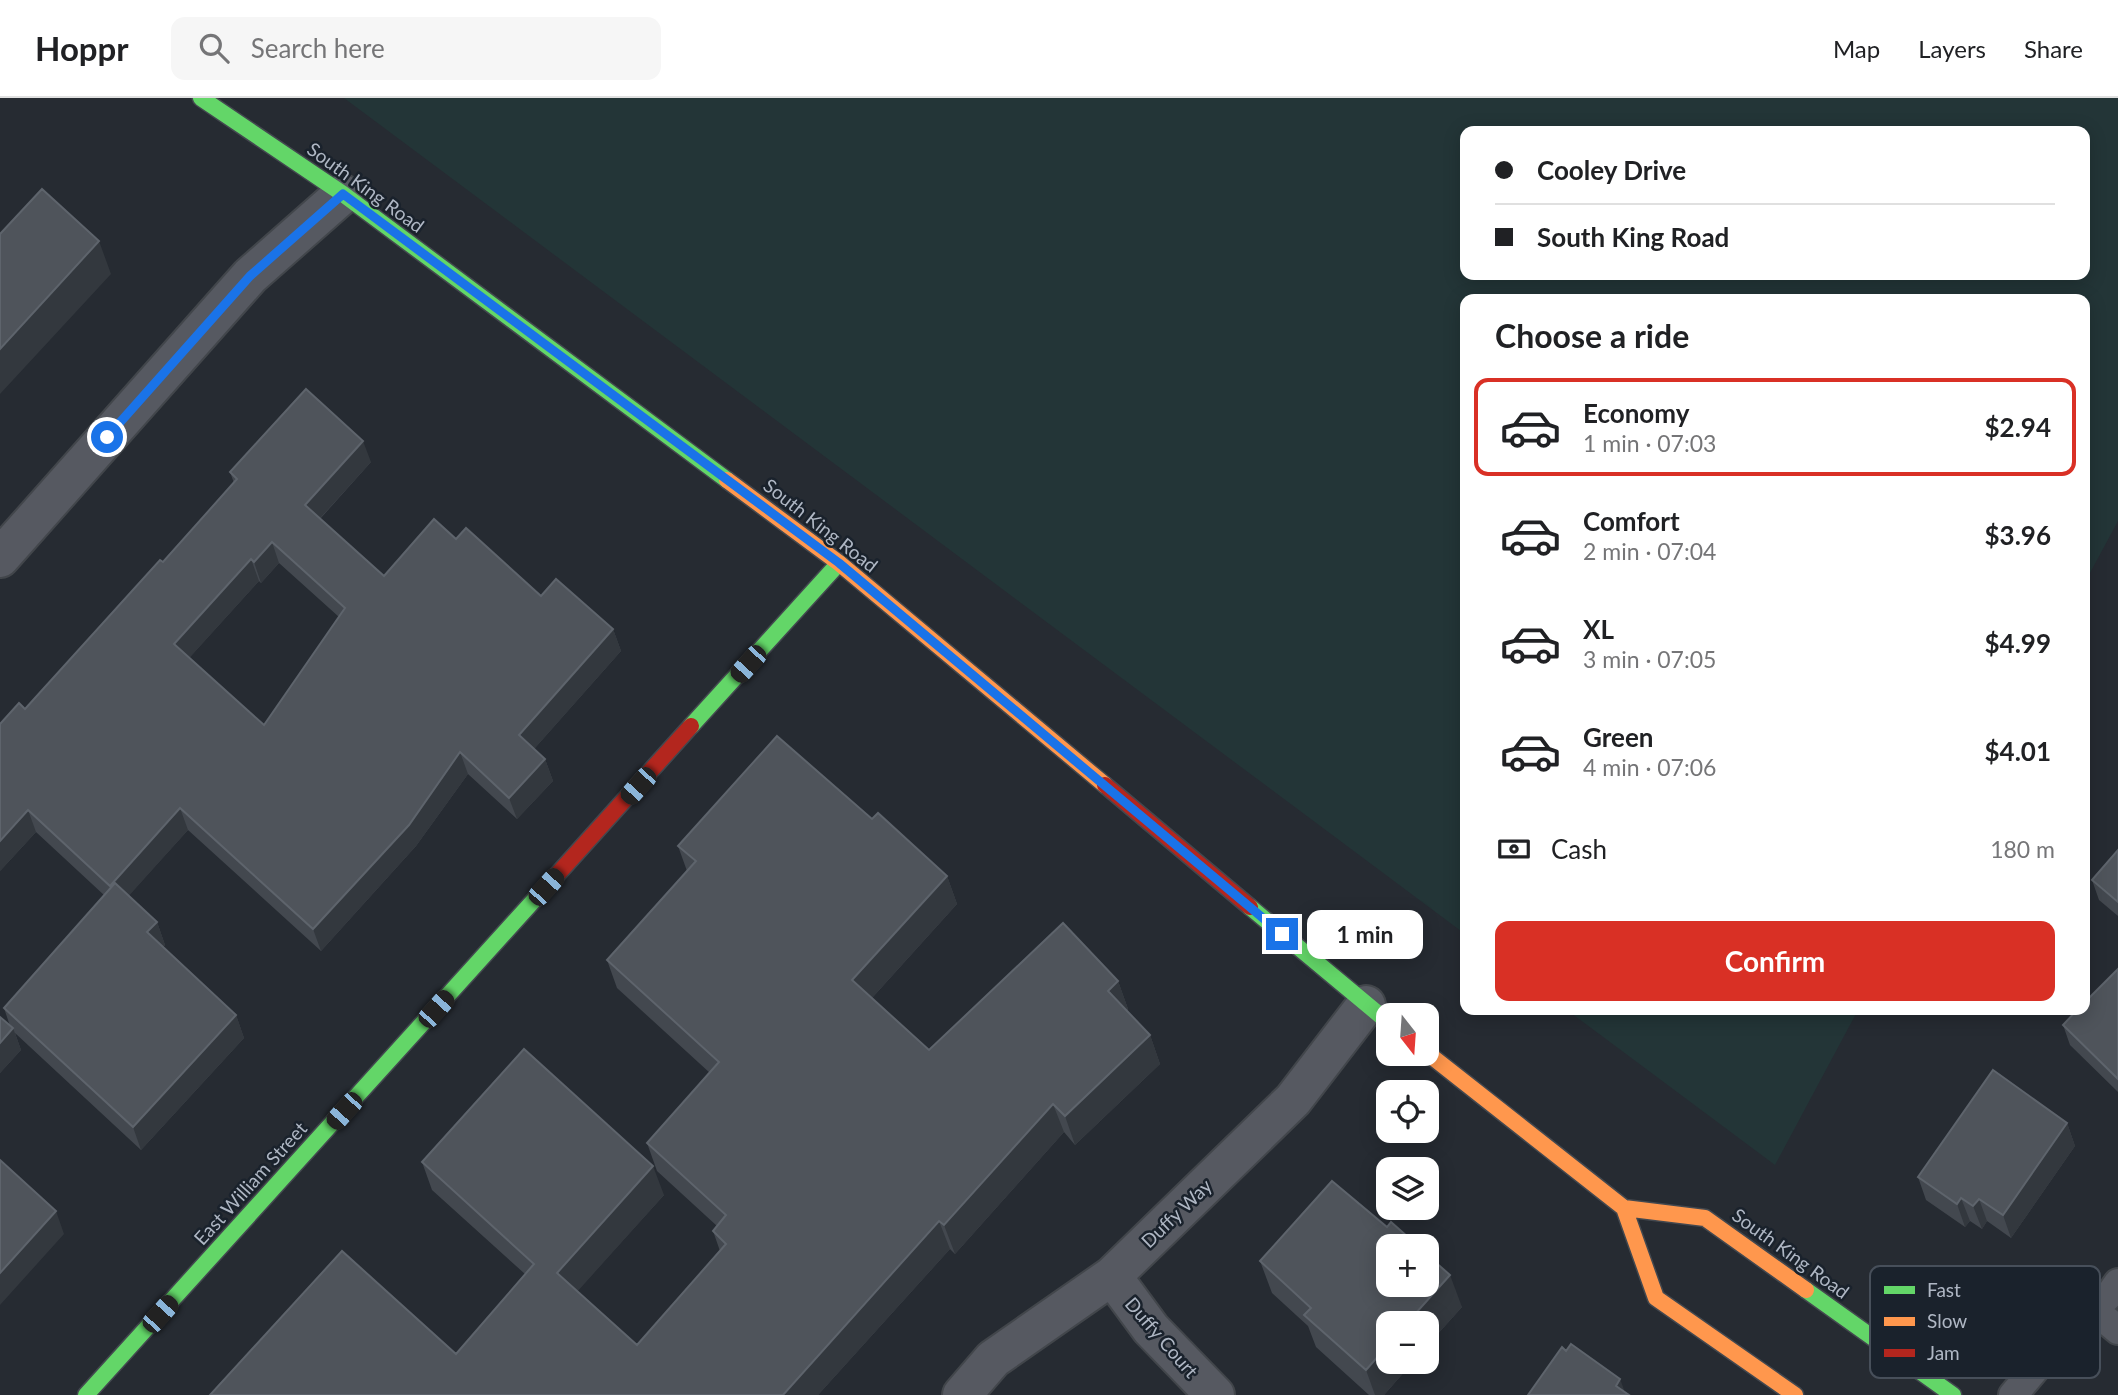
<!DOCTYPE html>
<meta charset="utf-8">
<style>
body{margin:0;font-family:Lato,sans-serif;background:#f6f6f6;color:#202124;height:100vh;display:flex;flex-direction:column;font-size:26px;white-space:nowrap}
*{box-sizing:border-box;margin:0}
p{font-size:23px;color:#757577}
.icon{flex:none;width:38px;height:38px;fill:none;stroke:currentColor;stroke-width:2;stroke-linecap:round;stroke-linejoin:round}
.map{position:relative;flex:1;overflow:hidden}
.side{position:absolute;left:1460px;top:196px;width:630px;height:721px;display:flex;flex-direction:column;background:#fff;border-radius:14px;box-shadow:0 4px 18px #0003}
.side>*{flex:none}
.hud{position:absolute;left:1460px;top:28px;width:630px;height:154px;border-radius:14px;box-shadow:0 4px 18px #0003;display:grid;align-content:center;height:154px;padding:0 35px;background:#fff}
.needle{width:46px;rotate:163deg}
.fabs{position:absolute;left:1376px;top:905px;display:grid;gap:14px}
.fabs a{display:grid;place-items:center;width:63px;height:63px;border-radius:14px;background:#fff;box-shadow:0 4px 18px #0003;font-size:35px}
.end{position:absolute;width:32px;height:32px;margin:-16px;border:9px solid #1a73e8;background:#fff;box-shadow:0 0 0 4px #fff}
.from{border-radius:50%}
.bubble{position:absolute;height:49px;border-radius:14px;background:#fff;box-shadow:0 4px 18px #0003;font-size:23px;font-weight:700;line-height:49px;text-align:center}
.car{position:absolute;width:21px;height:42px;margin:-21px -10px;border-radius:9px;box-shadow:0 0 5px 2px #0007;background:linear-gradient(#222 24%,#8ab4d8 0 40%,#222 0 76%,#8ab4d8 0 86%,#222 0)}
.hud b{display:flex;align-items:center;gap:24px;height:66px;font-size:26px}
.hud b+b{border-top:2px solid #e0e0e0}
.hud i{width:18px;height:18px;background:#202124}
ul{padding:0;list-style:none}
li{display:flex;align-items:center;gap:21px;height:98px;margin:0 14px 10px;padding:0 21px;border:4px solid transparent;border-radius:14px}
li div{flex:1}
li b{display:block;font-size:26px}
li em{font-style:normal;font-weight:700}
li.active{border-color:#d93025}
li>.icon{width:63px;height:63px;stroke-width:1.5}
h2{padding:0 35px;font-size:32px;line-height:84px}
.pay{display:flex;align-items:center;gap:18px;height:77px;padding:0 35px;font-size:26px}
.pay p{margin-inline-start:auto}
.cta{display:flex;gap:14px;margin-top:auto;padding:14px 35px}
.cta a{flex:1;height:80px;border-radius:14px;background:#d93025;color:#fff;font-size:28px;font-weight:700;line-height:80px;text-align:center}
header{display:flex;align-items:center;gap:42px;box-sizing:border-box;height:98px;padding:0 35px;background:#fff;border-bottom:2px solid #e0e0e0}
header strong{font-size:33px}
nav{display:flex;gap:38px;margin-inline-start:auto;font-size:24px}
.search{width:490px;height:63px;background:#f6f6f6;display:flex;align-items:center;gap:18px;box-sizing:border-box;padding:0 24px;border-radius:14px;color:#757577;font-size:26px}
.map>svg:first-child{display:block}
.green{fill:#233537;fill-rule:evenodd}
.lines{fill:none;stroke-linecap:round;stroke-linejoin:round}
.lane-casing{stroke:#42464b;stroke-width:32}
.street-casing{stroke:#42464b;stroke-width:42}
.fast-casing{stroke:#43484f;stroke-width:19}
.slow-casing{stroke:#43484f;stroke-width:19}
.jam-casing{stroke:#43484f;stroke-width:19}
.lane{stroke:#565961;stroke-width:28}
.street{stroke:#565961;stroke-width:38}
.fast{stroke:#63d668;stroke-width:16}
.slow{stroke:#ff974d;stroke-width:16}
.jam{stroke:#b3261e;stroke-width:16}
.wall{fill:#43484f;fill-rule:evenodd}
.shaded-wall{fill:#33383e}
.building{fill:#4f545b;stroke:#5e646c;stroke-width:2;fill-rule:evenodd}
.route{stroke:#1a73e8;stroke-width:9}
.labels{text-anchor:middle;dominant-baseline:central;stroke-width:5;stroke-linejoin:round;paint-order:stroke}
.street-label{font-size:19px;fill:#afb7c4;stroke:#1a222c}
.key{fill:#1a222c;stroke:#474f5a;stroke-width:2}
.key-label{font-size:19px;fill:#afb7c4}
</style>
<header>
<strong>Hoppr</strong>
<div class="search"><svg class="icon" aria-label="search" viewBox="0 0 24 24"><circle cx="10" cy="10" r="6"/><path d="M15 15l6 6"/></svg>Search here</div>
<nav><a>Map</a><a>Layers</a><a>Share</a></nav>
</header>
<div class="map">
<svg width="2118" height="1297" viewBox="0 0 2118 1297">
<rect width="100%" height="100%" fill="#262b32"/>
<path class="green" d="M344,0h1774v423l-34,63v-285h-619v635zM1465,33h619v144h-619z
M1567,912h291l-83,155z"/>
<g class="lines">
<defs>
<path id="lane" d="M2094,1212l24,20
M2013,1297l28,-33 70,-69 7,-10"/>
<path id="street" d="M0,460l250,-282 93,-82
M1112,1178l39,53 64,66
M962,1297l31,-36 119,-83 181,-176 73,-95"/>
<path id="fast" d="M201,0l142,96 384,286
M691,628l148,-163
M1250,809l138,115
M1806,1192l147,105
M86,1297l469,-518"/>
<path id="slow" d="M727,382l112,83 266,222
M1426,954l198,156 81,10 101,72
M1624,1110l32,90 139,97"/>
<path id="jam" d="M1105,687l145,122
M555,779l136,-151"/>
</defs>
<use href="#lane" class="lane-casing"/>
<use href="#street" class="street-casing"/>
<use href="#fast" class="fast-casing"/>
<use href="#slow" class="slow-casing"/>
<use href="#jam" class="jam-casing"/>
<use href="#lane" class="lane"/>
<use href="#street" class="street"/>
<use href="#fast" class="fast"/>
<use href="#slow" class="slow"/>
<use href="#jam" class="jam"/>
</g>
<path class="wall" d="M371,364l-51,57 64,57 72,-37 85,57 72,33 8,22 -87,98 11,10 8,22 -36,38 -49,-45 -52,72 -95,105 -133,-121 -60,66 29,26 8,23 -2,2 73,68 8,23 -103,112 -126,-117 6,17 -21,23v-56l10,9 -6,-18 101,-112 -69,-64 -36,39 25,-162 138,-147 71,-79 -4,-11zM279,465l60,54 -75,108 -75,-67 70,-77 2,2z
M872,721l75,57 10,28 -85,94 57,52 189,-69 10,28 -1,2 23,24 10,29 -85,81 -11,-13 -109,122 -5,-5 -132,146 -362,-41 69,-80 -93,-84 -10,-28 242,33 -87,96 60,54 83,-94 -7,-20 4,-5 -60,-55 -10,-28 63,-70 -93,-85 -10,-28 80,-89 -9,-25z
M2118,752v66l-19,-16 -7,-20z
M2118,871v123l-48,-47 -7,-20z
M2067,1025l8,23 -64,92 -24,-17 -5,8 -12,-8 -5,6 -39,-27 -8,-23z
M1387,1129l75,80 -36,40v-24l-13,39 -29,33h-15l-53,-48 -8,-21 -36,-33 -12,-32z"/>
<path class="shaded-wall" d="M99,143l12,33 -111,120v-45z
M363,343l8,21 -59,65 -7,-22z
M272,444l7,21 -18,20 -7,-21z
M251,461l8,22 -77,85 -8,-22z
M613,531l8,22 -94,106 -8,-22z
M460,654l8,22 -52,72 -95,105 -8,-22z
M545,661l8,22 -36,38 -8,-21z
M180,710l8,22 -70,78 -8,-22z
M28,712l8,22 -36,39v-30z
M947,778l10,28 -95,105 -10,-29z
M157,824l8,23 -9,10 -9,-23z
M1118,883l10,28 -10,10 -10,-28z
M236,917l8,23 -103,112 -8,-23z
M13,930l8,22 -21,23v-30z
M1150,937l10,29 -85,81 -10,-29z
M1053,1006l11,28 -109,122 -11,-29z
M2067,1025l8,23 -64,92 -8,-23z
M653,1068l11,29 -96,107 -11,-29z
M1961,1100l9,23 -5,6 -8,-23z
M1979,1101l8,22 -5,8 -9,-23z
M56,1113l8,23 -64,71v-32z
M939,1123l11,28 -132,146h-35z
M1450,1177l12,32 -36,40v-24h-19z
M1388,1247v17h25l-29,33h-9l-9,-25z
M1620,1281l6,16 -10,-9z"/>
<path class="building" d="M42,91l57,52 -99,108v-115z
M306,291l57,52 -58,64 79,71 50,-57 22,20 10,-11 75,68 15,-17 57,50 -94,106 26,24 -36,39 -49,-46 -51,73 -96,104 -133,-121 -70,78 -82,-76 -28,31v-117l19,-21 6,6 135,-149 3,2 74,-83 -7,-7zM272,444l73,66 -81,117 -90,-81 77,-85 3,3z
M777,638l95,83 6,-6 69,63 -95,104 77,70 134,-127 55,58 -10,10 42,44 -85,81 -12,-12 -109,121 -5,-4 -156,174h-573l132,-144 114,103 78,-90 -112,-102 102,-113 129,117 -96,107 80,72 89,-101 -13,-13 13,-16 -79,-72 72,-81 -112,-102 89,-99 -18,-15z
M2118,752v52l-26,-22z
M115,785l42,39 -10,10 89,83 -103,112 -129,-119z
M2118,871v110l-55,-54 14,-15h7v-7z
M0,919l13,11 -13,15z
M1993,972l74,53 -64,92 -24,-16 -6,7 -12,-8 -4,6 -39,-27z
M0,1062l56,51 -56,62z
M1332,1083l55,46 4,-5 27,24h-30v38h38v-30l24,21 -43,48h-19v22l-22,25 -62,-55 7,-7 -51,-47z
M1571,1246l49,35 -4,7 13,9h-101l34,-48 4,4z"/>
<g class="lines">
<path class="route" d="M107,339l143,-161 93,-82 496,369 443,371"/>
</g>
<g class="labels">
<g class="street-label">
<text transform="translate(366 89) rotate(36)">South King Road</text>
<text transform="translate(821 427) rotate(38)">South King Road</text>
<text transform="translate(250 1085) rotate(-48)">East William Street</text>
<text transform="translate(1176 1115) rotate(-44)">Duffy Way</text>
<text transform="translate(1791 1155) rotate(36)">South King Road</text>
<text transform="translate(1162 1239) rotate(49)">Duffy Court</text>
</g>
</g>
<rect x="1870" y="1168" width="230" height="112" rx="10" class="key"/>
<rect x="1884" y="1188" width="31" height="8" fill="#63d668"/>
<rect x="1884" y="1219" width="31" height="9" fill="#ff974d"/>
<rect x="1884" y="1251" width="31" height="8" fill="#b3261e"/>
<g class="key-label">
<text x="1927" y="1199">Fast</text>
<text x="1927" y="1230">Slow</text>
<text x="1927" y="1262">Jam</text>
</g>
</svg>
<div class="fabs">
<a><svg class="needle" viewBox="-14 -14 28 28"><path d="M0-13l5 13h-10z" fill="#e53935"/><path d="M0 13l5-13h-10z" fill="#757577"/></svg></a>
<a><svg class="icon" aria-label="locate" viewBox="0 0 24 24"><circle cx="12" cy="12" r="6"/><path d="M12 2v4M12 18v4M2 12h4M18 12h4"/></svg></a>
<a><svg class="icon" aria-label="layers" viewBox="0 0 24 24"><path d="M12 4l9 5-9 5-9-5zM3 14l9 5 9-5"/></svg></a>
<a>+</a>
<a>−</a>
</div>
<i class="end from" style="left:107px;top:339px"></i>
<i class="end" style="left:1282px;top:836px"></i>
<div class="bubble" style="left:1307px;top:812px;width:116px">1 min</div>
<i class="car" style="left:748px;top:566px;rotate:222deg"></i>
<i class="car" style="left:638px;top:688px;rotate:222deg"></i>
<i class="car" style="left:546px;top:789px;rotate:42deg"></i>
<i class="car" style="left:436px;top:911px;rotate:42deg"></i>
<i class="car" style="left:344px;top:1013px;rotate:222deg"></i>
<i class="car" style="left:160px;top:1216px;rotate:42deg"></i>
<div class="hud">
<b><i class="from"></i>Cooley Drive</b>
<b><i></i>South King Road</b>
</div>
<section class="side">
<h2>Choose a ride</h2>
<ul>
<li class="active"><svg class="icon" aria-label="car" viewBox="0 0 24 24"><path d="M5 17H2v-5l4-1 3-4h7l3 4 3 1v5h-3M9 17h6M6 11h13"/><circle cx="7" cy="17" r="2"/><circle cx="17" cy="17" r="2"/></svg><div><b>Economy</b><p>1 min · 07:03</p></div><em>$2.94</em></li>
<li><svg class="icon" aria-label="car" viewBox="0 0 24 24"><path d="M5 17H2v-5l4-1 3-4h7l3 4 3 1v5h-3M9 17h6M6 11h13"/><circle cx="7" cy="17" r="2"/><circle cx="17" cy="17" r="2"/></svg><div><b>Comfort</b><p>2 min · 07:04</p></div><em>$3.96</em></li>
<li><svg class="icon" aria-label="car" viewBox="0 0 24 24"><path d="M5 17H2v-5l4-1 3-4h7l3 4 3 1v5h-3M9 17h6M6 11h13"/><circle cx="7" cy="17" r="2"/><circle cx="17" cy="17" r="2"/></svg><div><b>XL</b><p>3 min · 07:05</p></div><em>$4.99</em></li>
<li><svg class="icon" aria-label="car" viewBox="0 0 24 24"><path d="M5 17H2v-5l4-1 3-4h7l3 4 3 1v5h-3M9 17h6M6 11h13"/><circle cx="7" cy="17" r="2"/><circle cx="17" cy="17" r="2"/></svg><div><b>Green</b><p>4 min · 07:06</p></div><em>$4.01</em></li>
</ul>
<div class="pay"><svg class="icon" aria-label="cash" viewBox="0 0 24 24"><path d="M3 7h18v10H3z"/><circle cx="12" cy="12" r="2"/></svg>Cash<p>180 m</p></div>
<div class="cta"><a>Confirm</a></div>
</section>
</div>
